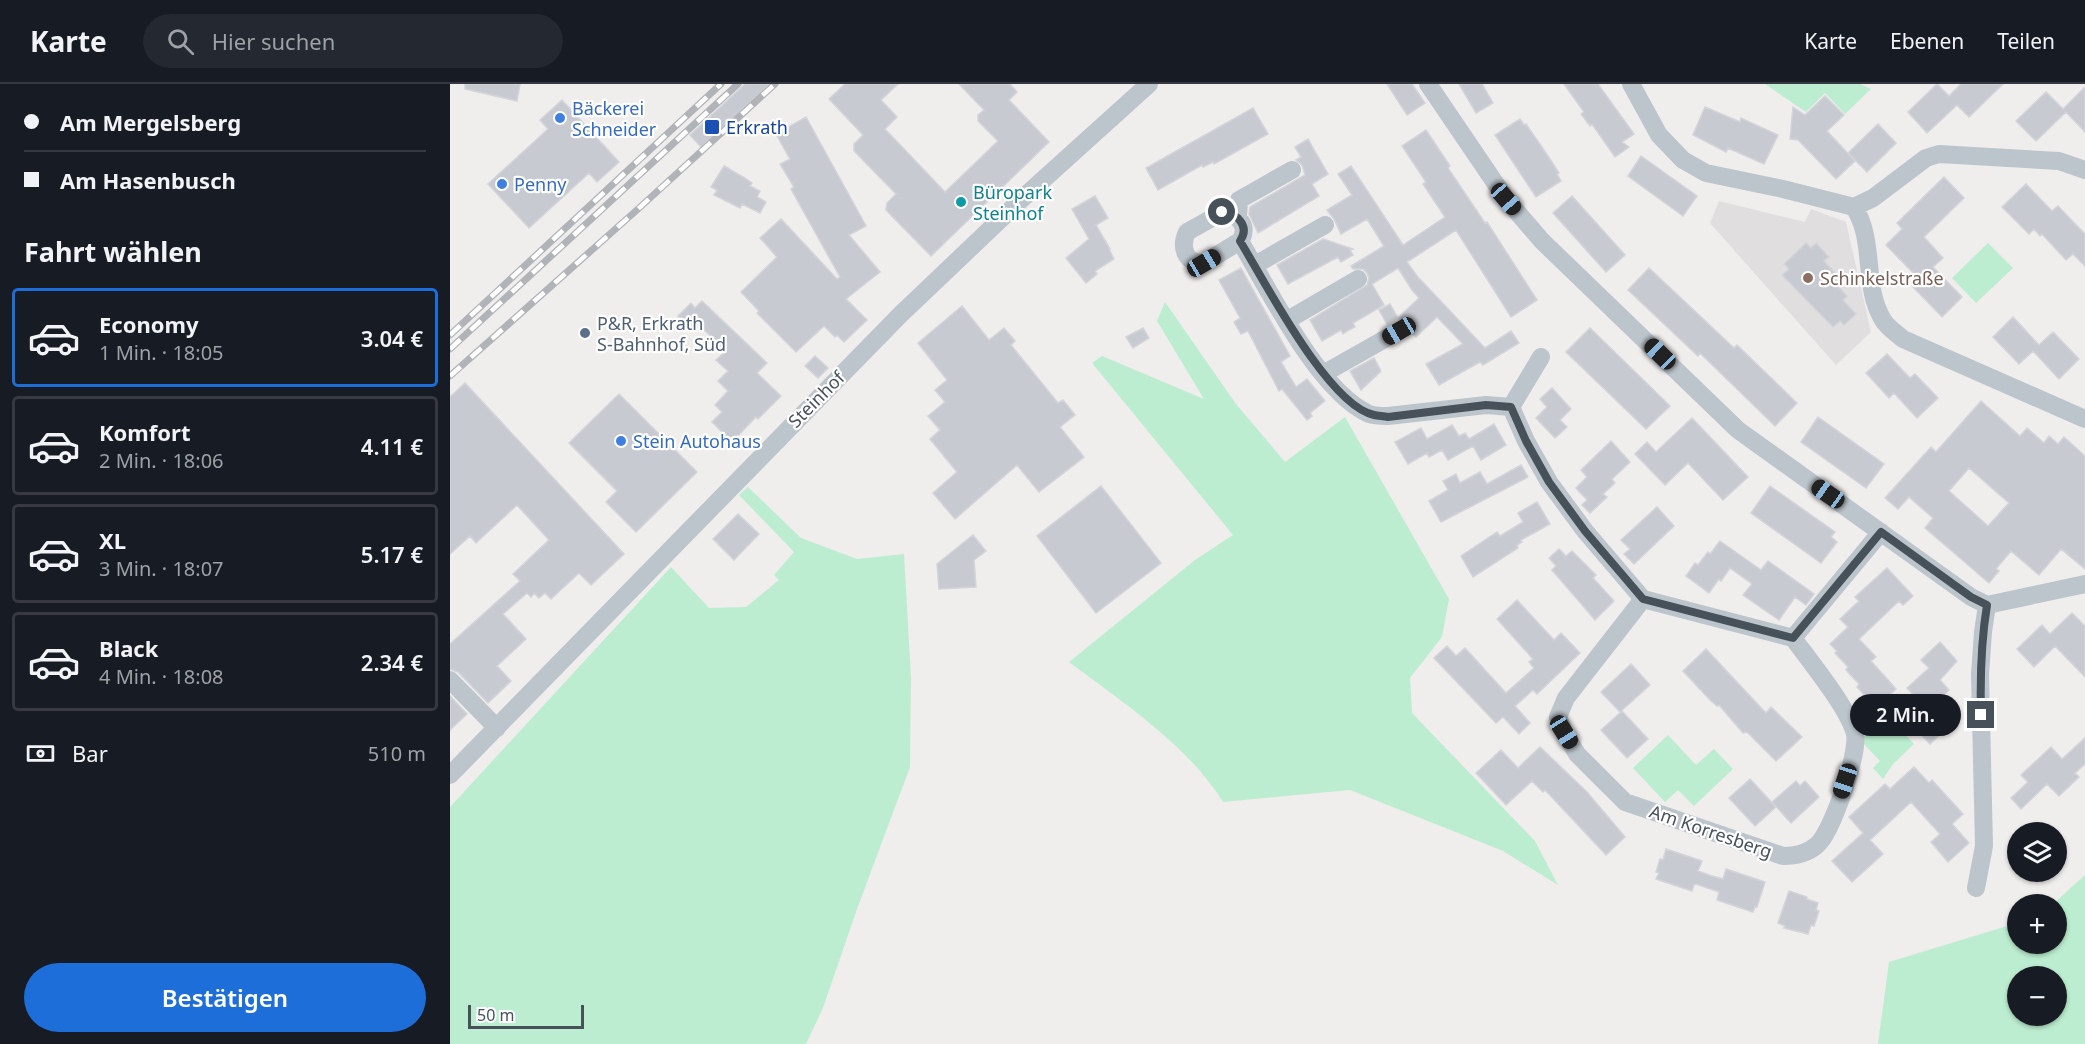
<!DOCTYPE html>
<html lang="de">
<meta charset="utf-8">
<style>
body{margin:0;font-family:"Noto Sans",sans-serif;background:#242831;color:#f1f3f6;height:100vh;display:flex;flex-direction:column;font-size:22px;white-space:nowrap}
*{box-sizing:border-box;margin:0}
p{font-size:20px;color:#9ea1a6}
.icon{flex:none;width:33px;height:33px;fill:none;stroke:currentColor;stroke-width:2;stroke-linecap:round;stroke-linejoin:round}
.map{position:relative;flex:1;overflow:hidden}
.details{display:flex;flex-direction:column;background:#171b24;width:450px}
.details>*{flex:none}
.guide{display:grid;align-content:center;height:132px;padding:0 24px;background:#171b24}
.buttons{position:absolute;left:1557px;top:738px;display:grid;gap:12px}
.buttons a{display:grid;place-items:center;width:60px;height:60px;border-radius:50%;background:#171b24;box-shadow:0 2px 4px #0004;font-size:30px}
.scale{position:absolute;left:18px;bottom:15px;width:116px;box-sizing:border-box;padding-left:6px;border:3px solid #46515a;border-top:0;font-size:16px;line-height:21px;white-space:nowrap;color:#46515a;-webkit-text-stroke:4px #fff;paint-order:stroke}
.end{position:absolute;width:27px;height:27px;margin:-14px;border:8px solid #46515a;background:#fff;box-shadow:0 0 0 3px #fff}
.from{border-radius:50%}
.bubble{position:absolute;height:42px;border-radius:21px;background:#171b24;box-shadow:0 2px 4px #0004;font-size:20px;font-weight:600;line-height:42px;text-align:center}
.car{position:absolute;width:18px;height:36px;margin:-18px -9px;border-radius:8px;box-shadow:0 0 4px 2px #0007;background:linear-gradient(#222 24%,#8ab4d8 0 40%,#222 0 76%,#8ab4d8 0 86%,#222 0)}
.guide b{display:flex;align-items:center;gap:21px;height:57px;font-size:22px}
.guide b+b{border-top:2px solid #363941}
.guide i{width:15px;height:15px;background:#f1f3f6}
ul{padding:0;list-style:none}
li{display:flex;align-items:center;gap:18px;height:99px;margin:0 12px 9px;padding:0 12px;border:3px solid #363941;border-radius:6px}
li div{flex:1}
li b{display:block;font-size:22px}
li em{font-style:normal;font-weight:600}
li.active{border-color:#1e6ed9}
li>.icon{width:54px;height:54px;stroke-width:1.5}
h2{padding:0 24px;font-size:27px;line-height:72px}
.pay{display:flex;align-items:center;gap:15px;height:66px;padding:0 24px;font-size:22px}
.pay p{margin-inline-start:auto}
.cta{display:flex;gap:12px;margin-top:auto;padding:12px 24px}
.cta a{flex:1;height:69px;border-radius:36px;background:#1e6ed9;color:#fff;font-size:24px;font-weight:600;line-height:69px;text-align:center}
header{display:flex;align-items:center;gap:36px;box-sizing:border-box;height:84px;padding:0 30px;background:#171b24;border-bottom:2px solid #363941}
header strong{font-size:28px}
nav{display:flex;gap:33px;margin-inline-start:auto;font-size:21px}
.search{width:420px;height:54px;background:#242831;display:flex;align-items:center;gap:15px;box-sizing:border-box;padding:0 21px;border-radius:33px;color:#9ea1a6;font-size:22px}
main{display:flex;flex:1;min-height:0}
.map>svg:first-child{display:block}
.education{fill:#e1dedf}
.green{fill:#bcedd0;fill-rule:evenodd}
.building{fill:#c7cad0;stroke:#d2d4d9;stroke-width:1.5;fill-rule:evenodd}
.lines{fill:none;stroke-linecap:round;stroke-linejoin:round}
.minor{stroke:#bcc5cc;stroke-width:18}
.rail-casing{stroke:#b0b3b8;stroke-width:7}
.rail{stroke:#fff;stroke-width:4.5;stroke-dasharray:14;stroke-linecap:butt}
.route{stroke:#46515a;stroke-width:8}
.shop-dot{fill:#3f7fe0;stroke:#fff;stroke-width:2}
.transit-dot{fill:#1a4fb4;stroke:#fff;stroke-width:2}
.culture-dot{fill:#0f9aa8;stroke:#fff;stroke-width:2}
.education-dot{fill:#8d6e63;stroke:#fff;stroke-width:2}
.service-dot{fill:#5c6f8a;stroke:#fff;stroke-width:2}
.labels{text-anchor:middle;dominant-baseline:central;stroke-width:4.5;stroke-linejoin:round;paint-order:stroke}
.shop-label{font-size:18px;fill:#366cbe;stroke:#fff;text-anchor:start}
.transit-label{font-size:18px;fill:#164399;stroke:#fff;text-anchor:start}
.culture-label{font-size:18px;fill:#0d838f;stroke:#fff;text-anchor:start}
.education-label{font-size:18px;fill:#785e54;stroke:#fff;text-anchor:start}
.service-label{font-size:18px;fill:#4e5e75;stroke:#fff;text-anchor:start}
.street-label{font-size:18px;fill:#46515a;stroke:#fff}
</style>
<header>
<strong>Karte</strong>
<div class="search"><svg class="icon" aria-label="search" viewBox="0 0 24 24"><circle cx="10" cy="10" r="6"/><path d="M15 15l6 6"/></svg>Hier suchen</div>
<nav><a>Karte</a><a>Ebenen</a><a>Teilen</a></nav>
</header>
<main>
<section class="details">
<div class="guide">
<b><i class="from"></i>Am Mergelsberg</b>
<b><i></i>Am Hasenbusch</b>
</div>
<h2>Fahrt wählen</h2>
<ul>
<li class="active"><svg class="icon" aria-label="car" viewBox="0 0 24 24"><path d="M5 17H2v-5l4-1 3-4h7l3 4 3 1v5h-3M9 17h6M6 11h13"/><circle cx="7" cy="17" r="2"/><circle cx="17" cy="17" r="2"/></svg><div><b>Economy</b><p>1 Min. · 18:05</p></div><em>3.04 €</em></li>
<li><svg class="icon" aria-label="car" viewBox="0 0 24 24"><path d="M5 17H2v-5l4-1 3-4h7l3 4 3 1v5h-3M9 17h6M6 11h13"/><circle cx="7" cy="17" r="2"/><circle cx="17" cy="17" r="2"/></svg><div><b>Komfort</b><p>2 Min. · 18:06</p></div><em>4.11 €</em></li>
<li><svg class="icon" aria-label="car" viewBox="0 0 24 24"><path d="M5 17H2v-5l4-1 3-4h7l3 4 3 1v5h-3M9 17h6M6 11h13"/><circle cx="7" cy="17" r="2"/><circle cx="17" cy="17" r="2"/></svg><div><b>XL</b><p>3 Min. · 18:07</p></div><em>5.17 €</em></li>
<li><svg class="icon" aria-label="car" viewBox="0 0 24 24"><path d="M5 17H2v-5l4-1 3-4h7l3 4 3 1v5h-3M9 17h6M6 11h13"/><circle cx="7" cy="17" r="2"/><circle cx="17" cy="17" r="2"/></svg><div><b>Black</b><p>4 Min. · 18:08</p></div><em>2.34 €</em></li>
</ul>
<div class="pay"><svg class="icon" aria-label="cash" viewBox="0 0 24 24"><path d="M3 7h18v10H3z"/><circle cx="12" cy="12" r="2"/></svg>Bar<p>510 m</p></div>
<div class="cta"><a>Bestätigen</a></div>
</section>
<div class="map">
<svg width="1635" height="960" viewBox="0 0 1635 960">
<rect width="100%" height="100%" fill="#f0eded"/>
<path class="education" d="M1269,117l86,21 6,-13 35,13 25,110 -35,33 -126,-142z"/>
<path class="green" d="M1315,0h95l11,5 -26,25 -20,-21 -19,19z
M1538,159l25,25 -37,35 -24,-25z
M715,218l71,102 49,58 60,-45 104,182 -7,38 -32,41 2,35 123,128 23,44 -55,-34 -153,-61 -127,12c-35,-57 -101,-100 -154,-140l126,-102 38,-25 -141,-172 10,-7 102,43 -47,-78z
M298,403l53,51 56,21 47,-5 7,124 -1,89 -53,142 -34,99 -17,36h-356v-237l221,-240 38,41 37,-1 33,-27 -5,-5 20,-23 -55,-57z
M1437,631l27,29 -21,20 -10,15 -10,-11 7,-7 -20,-21z
M1218,651l28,30 18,-16 19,20 -39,37 -16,-16 -13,12 -32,-34z
M1635,791v169h-207l11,-82 128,-39 1,21h38v-40h-3zM1568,892h38v40h-38z"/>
<path class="building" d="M15,0h55l-3,17 -52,-12z
M295,0h25l-69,63 -11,-12z
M395,0h53l-17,16 16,17 -12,12 60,63 53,-51 -20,-20v-6l6,-5 -25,-26h51l7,8 -8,8 40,42 -118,114 -45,-46 1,-7 9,-9 -42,-43v-7l9,-9 -34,-36z
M937,0h25l13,19 -18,12z
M1009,0h23l11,19 -17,10z
M1114,0h34l36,50 -12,8 7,5 -14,10 -23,-33 -2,2 -9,-12 3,-2z
M1487,0l12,12 12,-12h42l-34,33 -12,-12 -30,28 -19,-21z
M1635,3v45l-19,-20 -30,29 -20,-20 30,-29 17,17z
M1375,12l19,19 -17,16 28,30 -19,18 -38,-39 -8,-1 3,-32 12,8z
M112,16l57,62 -22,20 -8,-9 -60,55 -41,-44 60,-55 -8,-9z
M1255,23l35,15 1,-4 37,17 -14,29 -36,-16 -2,4 -33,-17z
M803,24l15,26 -54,30 -1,-2 -10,5 -1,-2 -44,25 -12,-22z
M356,33l60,109 -17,9 31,37 -34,27 21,21 -23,22 -7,-7 -2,2 -11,-11 -28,26 -39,-39 2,-2 -18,-19 36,-35 -17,-19 21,-19 56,60 3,-2 -49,-88 3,-2 -14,-23 10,-5 -14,-25z
M1070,35l4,6 2,-1 24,35 9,14 -2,1 4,7 -25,16 -41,-62z
M1428,40l18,19 -29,29 -19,-19z
M976,46l24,36 -2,2 37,55 2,-1 50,78 -26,17 -55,-87 -49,32 10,14 68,72 26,-17 8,12 -36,22 -3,-3 -41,23 -13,-21 37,-20 -26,-27 -21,20 -6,-6 -2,-6 -10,-7 21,-20 -7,-8 -14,-22 -26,16 12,21 -31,18 2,4 -6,3 -6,4 -2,-4 -19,11 -12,-21 57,-35 2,-7 -2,-5 -4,-4h-10l-2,-3 33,-20 -17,-27 -26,15 -7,-15 -7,-9 25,-15 -14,-21 13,-8 52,79 42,-28 -22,-33 3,-2 -24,-36z
M858,55l20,35 -16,10 7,12 -61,37 -9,-19 1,-7 55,-32 -3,-10 -6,-5 5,-3 -6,-10z
M1191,72l56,40 -14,20 -55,-40z
M274,82l19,11 9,6 -2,3 10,5 -3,6 9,5 -6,11 -18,-9 -2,4 -26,-13 3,-5 -6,-3z
M1494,93l20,21 -40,39 19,21 -10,9 29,30 -20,20 -29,-30 7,-7 -34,-35 16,-16 -5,-6z
M1576,100l26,27 6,-5 27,28v32l-12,-12 -7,6 -24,-26 -2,2 -6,-7 -5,5 -27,-27z
M645,112l13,22 -12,7 14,24h-1l5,10 -19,12 2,3 -11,9 -20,-25 23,-19 -17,-30z
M1122,112l53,59 -19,17 -53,-59z
M873,155l30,10 -3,1 3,5 -12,7 -3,-5 -50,27 -11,-19z
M1356,159l5,5 5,-5 13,14 -5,4 11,12 -5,5 17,18 -4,4 13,14 -12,11 -4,-4 -7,6 -51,-52 7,-6 -5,-5z
M791,184l49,88 -9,6 15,25 11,-8 18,22 -15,12 2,3 -5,4 -25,-31 -3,2 -31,-60 -7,3 -7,-12 6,-4 -21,-38z
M1199,184l85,80 3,-3 60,58 -22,23 -75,-73 -2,3 -70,-66z
M252,217l65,62 -10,10 24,23 -23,23 -2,-2 -24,25 -20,-20 10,-10 -7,-7 13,-14 -10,-10 10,-10 -12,-11 10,-9 -27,-26 -6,6 -15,-15 13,-13 4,5z
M940,220l8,14 -11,6 -8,-14z
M512,222l27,34 15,-12 11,13 -4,4 47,58 5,-3 12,15 -15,12 24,30 -45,35 -22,-27 -62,54 -22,-26 24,-21 -27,-33 10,-9 -12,-14 17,-14 -10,-12 12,-10 -29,-37z
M1563,233l26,28 14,-13 26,27 -20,20 -26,-28 -14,13 -26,-27z
M693,244l6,10 -16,10 -7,-11z
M1140,244l80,78 -24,23 -80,-77z
M1437,270l23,24 5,-4 23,24 -21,20 -23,-25 -5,5 -23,-25z
M365,272l13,12 -10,10 -13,-12z
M924,274l7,13 -20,19 -11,-19z
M15,299l159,171 -33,31 -12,-12 -28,26 -6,-6 -6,5 -5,-5 -3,4 -4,-4 -24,21 23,25 -29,27 14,15 -23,22 -30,-31 -8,-3v-25l70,-63 -7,-7 36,-34 -32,-35 -41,38 -6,-7 -20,18v-157z
M1102,304l19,21 -11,11 7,7 -12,11 -19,-20 11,-11 -7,-8z
M169,310l78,78 -61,60 -30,-30 11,-11 -48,-48z
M1531,317l39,35 7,-8 17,15 5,-7 9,8 6,-7 21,19v113l-24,-20 -22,26 -28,-24 -15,18 3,2 -10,12 -64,-55 8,-10 -24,-21 -11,12 -13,-11 46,-51 5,5zM1519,384l40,35 -21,23 -39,-35z
M1368,333l66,47 -18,24 -65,-46z
M1242,334l56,59 -25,23 -35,-37 -23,22 -30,-31 12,-12 9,10z
M1044,340l12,21 -25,15 -8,-14 -25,14 -6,-10 -13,7 -2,-4 -19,11 -13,-22 26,-14 6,11 25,-14 7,11 6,-3 4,6z
M1161,357l19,21 -18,17 3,4 -12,11 4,3 -17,16 -8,-8 5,-5 -11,-12 11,-11 -6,-7z
M1071,381l7,12 -87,45 -12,-21 19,-11 -5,-9 13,-7 4,9 20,-11 7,12z
M651,402l60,77 -65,50 -59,-77z
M1320,402l65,46 -4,5 6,5 -16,21 -70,-50z
M1087,418l13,22 -29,16 1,2 -5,3 1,3 -45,29 -12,-21 36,-24 3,4 23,-14 -5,-9z
M1207,423l17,19 -40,38 -10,-10 6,-5 -9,-9z
M288,430l21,20 -25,26 -21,-21z
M523,451l13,16 -12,9 2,27 -37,2 -2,-25z
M1270,457l41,29 7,-9 46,33 -8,11 -11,-8 -16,23 -36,-25 9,-11 -22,-16 -9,13 -2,-2 -10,14 -23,-17 9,-13 3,2 10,-13 2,2z
M1109,465l7,7 6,-5 24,24 -3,3 21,23 -19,19 -43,-50 4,-4 -7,-8z
M1437,484l26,28 -10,9 -4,-4 -40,38 17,18 -5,4 25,28 -18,16 -7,-7 -2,2 -12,-13 2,-3 -13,-14 2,-3 -13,-14 2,-2 -7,-7 18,-17 -8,-8 19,-18 -4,-4z
M1067,516l37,40 7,-7 19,20 -43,41 -4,-4 -18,16 15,17 -11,11 -16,-17 -7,6 -62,-65 13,-12 9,10 9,-8 41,45 28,-25 -5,-6 4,-3 -36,-40z
M1622,529l13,13v51l-30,-31 -21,21 -17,-18 25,-24 8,9z
M1490,558l17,19 -17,19 9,10 -17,16 18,19 -20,19 -26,-27 16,-15 -13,-14 22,-20 -8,-8z
M1256,565l60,64 5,-6 31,30 -26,24 -28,-28 -3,-1 -2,1 -24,-28 -2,1 -8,-7 -26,-28z
M1181,580l19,21 -30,27 -19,-20z
M0,612l17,18 -17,16z
M1172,627l26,28 -21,19 -26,-28z
M1635,654v26l-10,9 4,4 -20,19 -12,-12 -26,25 -10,-11 17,-16 -7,-7 30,-28 11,12z
M1090,663l47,45 38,45 -19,18 -61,-65 -2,2 -11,-11 -26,24 -30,-32 25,-23 17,18z
M1464,683l15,16 3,-3 31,34 -11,10 17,19 -21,19 -17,-20 9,-8 -29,-32 -41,38 13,14 -31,28 -20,-21 31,-28 -14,-16 36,-33 5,5z
M1300,695l26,28 -21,19 -26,-28z
M1346,697l4,5 5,-5 14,16 -28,26 -19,-21z
M1216,765l36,12 -4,10 14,5 11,3 3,-10 39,13 -8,25 -2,-1 -2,6 -36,-12 2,-8 -23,-8 -2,1 -2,6 -36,-12 3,-6 -3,-1 4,-13 3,1z
M1339,807l18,6v2l11,4 -2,7 3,1 -5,15 -3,-1 -3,9 -24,-6 1,-2 -7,-3z"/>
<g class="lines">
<path class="minor" d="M978,0l78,115 36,42 196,189 233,167 16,8 98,-21
M1181,0l28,51 24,25 23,13 77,16 71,18 19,-9 53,-40 13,-4 120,7 26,9
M1404,123c22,34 8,79 29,113 4,7 13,13 20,19l182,80
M773,128c15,1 27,15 17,29l-36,22c-19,1 -24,-16 -17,-31z
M788,133l1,-17 53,-30
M790,157c29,49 78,150 129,173 6,2 12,2 19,2l98,-11 25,2 15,34 23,41 36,49 58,68 150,39
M805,181l70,-40
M836,237l72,-42
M873,290l76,-43
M1061,323l30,-50
M1193,515l-77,99 -8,19 6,15 13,22 48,48 158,54c13,0 25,-3 34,-11 15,-13 42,-92 38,-111 -6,-25 -46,-74 -62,-96
M1343,554l88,-106
M0,596l47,48
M0,691l450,-460 125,-119 124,-112
M1526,804l8,-42 -4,-172 3,-42 4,-27"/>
<defs>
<path id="rail" d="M0,251l271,-251
M0,265l288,-265
M0,292l188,-167 137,-125"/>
</defs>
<use href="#rail" class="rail-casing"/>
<use href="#rail" class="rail"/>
</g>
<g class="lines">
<path class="route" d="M772,128c16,1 28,15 18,29 25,41 88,164 134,174 4,1 9,1 14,2l98,-12 25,2 15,34 23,41 36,49 58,68 150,39 88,-106 90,65 16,8c-6,37 -7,73 -6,110"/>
</g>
<g class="shop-dot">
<circle cx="110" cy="34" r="6"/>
<circle cx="52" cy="100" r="6"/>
<circle cx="171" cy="357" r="6"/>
</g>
<rect class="transit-dot" x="254" y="35" width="16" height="16" rx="3"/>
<circle class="culture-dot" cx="511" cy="118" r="6"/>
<circle class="education-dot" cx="1358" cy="194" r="6"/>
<circle class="service-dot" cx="135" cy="249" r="6"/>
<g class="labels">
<g class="shop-label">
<text x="122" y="24">Bäckerei<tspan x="122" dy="21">Schneider</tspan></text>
<text x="64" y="100">Penny</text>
<text x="183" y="357">Stein Autohaus</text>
</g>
<g class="transit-label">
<text x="276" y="43">Erkrath</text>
</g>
<g class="culture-label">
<text x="523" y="108">Büropark<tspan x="523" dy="21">Steinhof</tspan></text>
</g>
<g class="education-label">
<text x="1370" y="194">Schinkelstraße</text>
</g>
<g class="service-label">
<text x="147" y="239">P&amp;R, Erkrath<tspan x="147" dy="21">S-Bahnhof, Süd</tspan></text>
</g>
<g class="street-label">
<text transform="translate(366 315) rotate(-45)">Steinhof</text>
<text transform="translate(1261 747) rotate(19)">Am Korresberg</text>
</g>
</g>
</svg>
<div class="buttons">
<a><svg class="icon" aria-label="layers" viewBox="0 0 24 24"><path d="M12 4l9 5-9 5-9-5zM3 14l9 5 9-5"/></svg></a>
<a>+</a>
<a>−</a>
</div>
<div class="scale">50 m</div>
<i class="end from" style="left:772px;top:128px"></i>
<i class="end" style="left:1531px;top:631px"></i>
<div class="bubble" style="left:1400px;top:610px;width:111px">2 Min.</div>
<i class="car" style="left:1056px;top:115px;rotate:139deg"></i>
<i class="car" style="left:754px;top:179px;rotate:59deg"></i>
<i class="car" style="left:949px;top:247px;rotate:240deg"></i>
<i class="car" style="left:1210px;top:270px;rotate:314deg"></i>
<i class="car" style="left:1378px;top:410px;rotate:305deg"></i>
<i class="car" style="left:1114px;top:648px;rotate:148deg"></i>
<i class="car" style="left:1395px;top:697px;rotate:198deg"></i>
</div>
</main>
